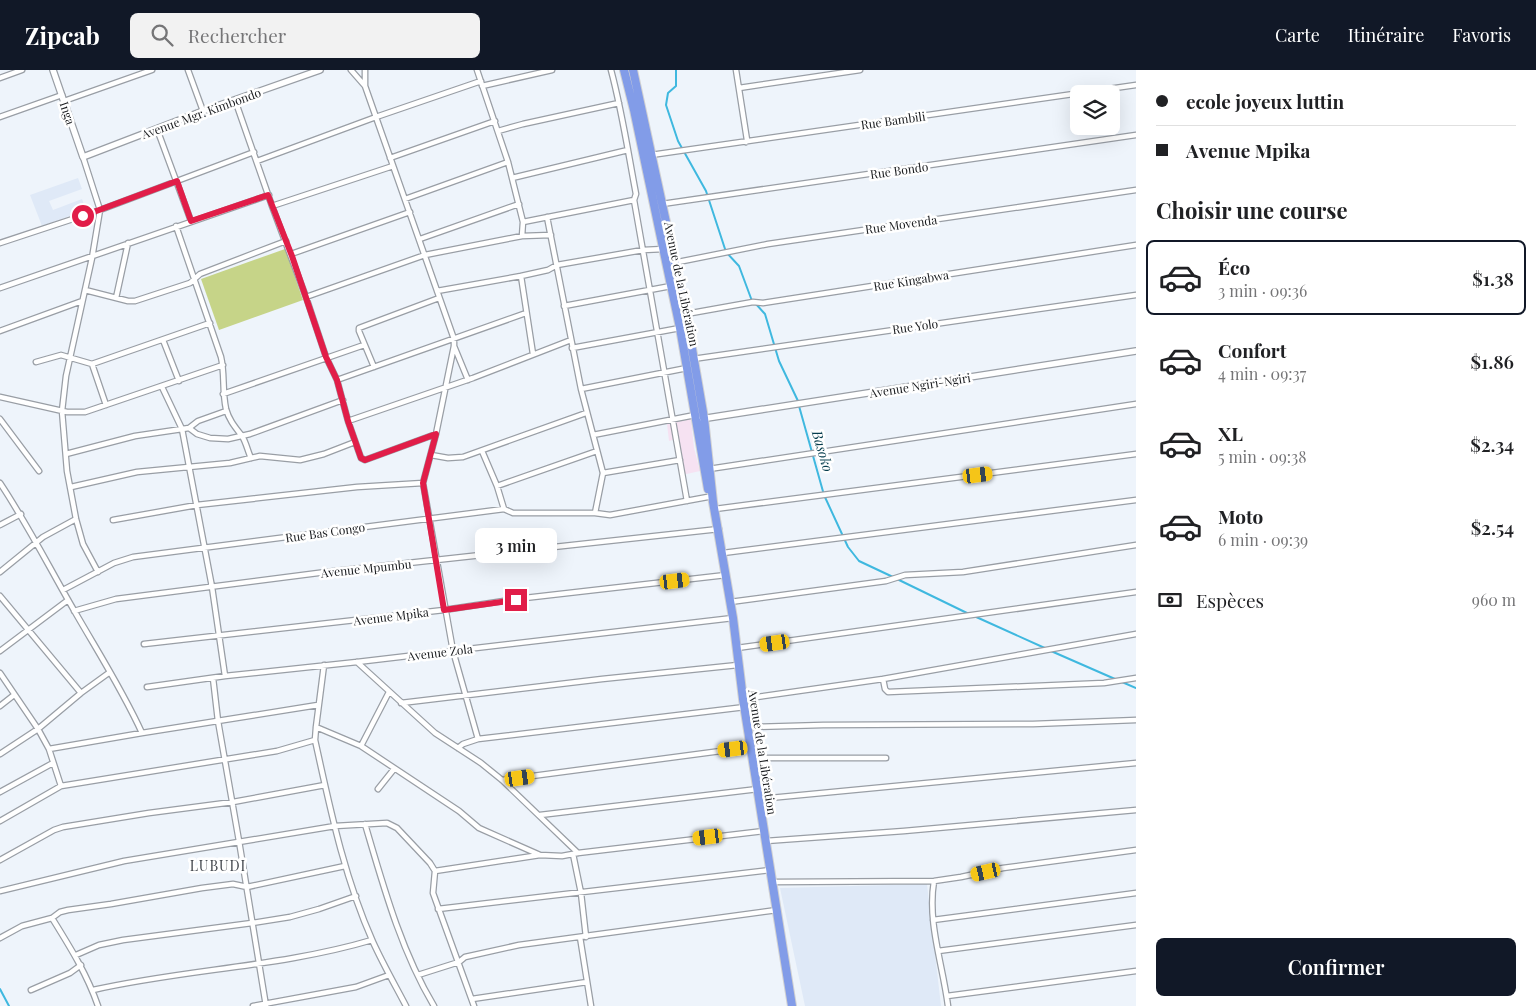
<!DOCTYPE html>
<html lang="fr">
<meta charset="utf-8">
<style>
body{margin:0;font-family:"Playfair Display",serif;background:#f2f2f2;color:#202124;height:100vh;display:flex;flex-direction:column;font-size:19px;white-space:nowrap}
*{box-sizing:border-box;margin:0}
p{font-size:16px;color:#757577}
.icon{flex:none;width:28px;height:28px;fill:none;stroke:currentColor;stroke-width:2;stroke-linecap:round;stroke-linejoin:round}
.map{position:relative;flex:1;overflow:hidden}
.panel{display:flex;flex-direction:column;background:#fff;width:400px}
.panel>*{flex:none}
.guide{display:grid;align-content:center;height:110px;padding:0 20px;background:#fff}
.fabs{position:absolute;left:1070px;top:15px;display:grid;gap:10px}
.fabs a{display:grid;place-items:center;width:50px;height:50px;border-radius:8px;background:#fff;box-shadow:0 5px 20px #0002;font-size:25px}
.end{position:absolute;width:22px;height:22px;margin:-11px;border:6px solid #e11d48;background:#fff;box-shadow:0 0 0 2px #fff}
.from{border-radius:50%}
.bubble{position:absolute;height:35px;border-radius:8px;background:#fff;box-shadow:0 5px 20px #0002;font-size:16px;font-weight:600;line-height:35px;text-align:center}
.car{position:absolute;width:15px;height:30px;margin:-15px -8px;border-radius:6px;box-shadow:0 0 4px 1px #0007;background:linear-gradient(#f5c518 24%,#345 0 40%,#f5c518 0 76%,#345 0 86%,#f5c518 0)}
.guide b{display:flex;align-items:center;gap:18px;height:48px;font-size:19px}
.guide b+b{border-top:1px solid #e0e0e0}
.guide i{width:12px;height:12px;background:#202124}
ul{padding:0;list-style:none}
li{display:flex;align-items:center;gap:15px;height:75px;margin:0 10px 8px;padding:0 10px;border:2px solid transparent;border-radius:8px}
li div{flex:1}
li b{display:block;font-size:19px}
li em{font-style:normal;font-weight:600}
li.active{border-color:#111827}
li>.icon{width:45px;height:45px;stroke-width:1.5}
h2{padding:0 20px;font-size:22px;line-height:60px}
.pay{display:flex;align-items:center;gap:12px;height:55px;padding:0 20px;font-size:19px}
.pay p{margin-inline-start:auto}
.primary-button{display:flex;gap:10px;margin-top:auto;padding:10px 20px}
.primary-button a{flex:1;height:58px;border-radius:8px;background:#111827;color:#fff;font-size:20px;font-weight:600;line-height:58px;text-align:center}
header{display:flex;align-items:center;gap:30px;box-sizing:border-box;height:70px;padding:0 25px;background:#111827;color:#fff}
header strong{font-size:24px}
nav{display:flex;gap:28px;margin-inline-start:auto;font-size:18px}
.search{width:350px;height:45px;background:#f2f2f2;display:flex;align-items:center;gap:12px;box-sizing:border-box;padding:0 18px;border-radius:8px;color:#757577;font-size:19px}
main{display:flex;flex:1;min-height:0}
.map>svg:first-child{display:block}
.commercial{fill:#f6e2f2}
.built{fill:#dfe9f7}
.green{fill:#c6d488}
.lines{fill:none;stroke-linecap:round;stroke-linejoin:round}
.stream{stroke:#3fb8df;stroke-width:2}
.minor-casing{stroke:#999ea5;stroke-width:7}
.tertiary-casing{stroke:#999ea5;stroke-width:8}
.trunk-casing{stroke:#d1d1d2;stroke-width:10}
.minor{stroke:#fff;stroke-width:4.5}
.tertiary{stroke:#fff;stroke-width:5.5}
.trunk{stroke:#829ce8;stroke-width:8}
.route{stroke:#e11d48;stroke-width:6}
.labels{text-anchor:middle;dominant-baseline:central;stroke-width:5;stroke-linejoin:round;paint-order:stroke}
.street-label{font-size:12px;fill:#181a1d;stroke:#fff}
.water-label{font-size:14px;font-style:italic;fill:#063d4d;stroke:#fff}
.neighbourhood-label{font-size:14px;letter-spacing:1px;fill:#42464c;stroke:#fff}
</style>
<header>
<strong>Zipcab</strong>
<div class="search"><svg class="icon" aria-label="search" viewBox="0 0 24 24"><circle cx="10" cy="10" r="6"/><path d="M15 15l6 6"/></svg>Rechercher</div>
<nav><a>Carte</a><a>Itinéraire</a><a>Favoris</a></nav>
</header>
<main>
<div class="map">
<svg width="1136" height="936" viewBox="0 0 1136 936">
<rect width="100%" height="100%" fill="#eef4fb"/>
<path class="commercial" d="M691,349l3,29 6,23 -18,4 -6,-36 -7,2 -2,-17z"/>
<path class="built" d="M78,108l4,11 -33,12 4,9 29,-11 4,11 -44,16 -12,-31z
M927,814l14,122h-136l-25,-118z"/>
<path class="green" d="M285,179l18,51 -84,30 -18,-51z"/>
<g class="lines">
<path class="stream" d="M676,0v16l-8,7 -2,12 12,36 28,50 20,61 13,14 13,35
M756,234l9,10 14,47 19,40
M799,336l25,89 24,52 11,14 34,16
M897,509l72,35
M974,546l73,33
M1051,581l64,28
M1122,612l14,6
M0,919l9,17"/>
<defs>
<path id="minor" d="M188,0l15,41
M351,0l14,16
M365,0v16l89,253v7l-18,88 -13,49 30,168 25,88
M477,0l31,92 15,60 -1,14
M611,0c11,41 17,82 25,124l-2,6 53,301
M736,0l11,70 -1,2
M0,8l22,-8
M482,16l70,-16
M739,18l121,-18
M235,30l37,106 34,91 20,60 11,23 11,41 13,37 4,2 71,-26
M64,31l88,-31
M0,47l62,-22
M157,59l34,92
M498,61l25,-7 96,-21
M651,85l485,-70
M83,87l17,53 -8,48 -26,118 -4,35 5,60 9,48 7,25 15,28
M390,88l105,-37
M257,91l119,-44 105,-36
M512,108l116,-28
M405,129l103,-37
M662,134l474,-69
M272,136l121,-40
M547,147l34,172 22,84 -8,40
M523,152l111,-22
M176,156l45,131c4,17 1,34 5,52 3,11 9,18 16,27 4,6 6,16 9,22
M420,169l99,-35
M0,173l100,-33 154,-58
M291,184l119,-42
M673,193l95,-19 368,-54
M521,206l27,-6 9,-5 86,-15 21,-1
M0,218l269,-93
M85,220l43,11h7l55,-18 10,-9 86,-33
M437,221l84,-15 12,78
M306,227l119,-42 97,-19 29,-1
M116,228l12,-55
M564,236l107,-20
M686,244l67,-12 10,1 373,-58
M0,261l82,-30
M163,270l16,41
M454,276l14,34
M572,278l108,-20
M693,289l443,-64
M36,292l25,-7 31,9 118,-41
M92,294l14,41
M374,297l-15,-36v-3l80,-30
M337,310l189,-67
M162,317l20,42 30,158 13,89
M581,319l106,-21
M223,324l141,-49
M0,327l67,15h18l138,-47
M0,349l39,52
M348,351l125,-43 98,-38
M189,358l8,6 13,4 18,1 22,-5 93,-34
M593,365l102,-20
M482,381l15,35 7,23
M66,384l69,-18 54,-8 9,-7 28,-10
M431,385l17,3 15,-1 123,-44
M709,399l427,-65
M603,403l77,-13
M0,413c28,42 50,86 75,129 23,40 48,79 67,121
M497,416l100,-35
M71,417l66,-15 93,-9 30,-7 40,4 24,-6 31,-12
M715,439l421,-55
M113,450l84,-15 160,-18 66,-4
M0,455l21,-11
M723,483l413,-53
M0,502l43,-35 33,-18
M63,520l51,-27 19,-6 371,-48 9,4h82l15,2 103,-19
M0,526l81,97
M730,532l156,-21 19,-6 58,-3 173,-27
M74,541l42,-12 210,-27 393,-43
M144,574l300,-34 72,-11 210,-24
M737,578l399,-56
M0,581l68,-51
M357,592l78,71 46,30 21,17 76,73
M324,595l-8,62 -1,13c15,68 29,137 58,202 10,22 22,43 33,64
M0,603l38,56 11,20 12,37
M213,608l5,43 21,120 27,165
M883,609l2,10 3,3 216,-9 32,-5
M147,617l78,-11 132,-14 376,-44
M743,629l140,-20 253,-45
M401,633l201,-24 136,-14
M0,636l14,-11
M316,657l45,19 98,65 20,17 61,27
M748,657l75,-2 210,-1 103,-4
M361,676l28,-54
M458,678l5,-4 15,-5 267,-32
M49,679l93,-16 176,-28
M0,684l38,-25 43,-36 29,-21
M752,688h134
M502,710l249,-33
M378,719l16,-20
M0,722l53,-29
M759,729l377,-36
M540,745l218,-26
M0,751l61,-35 216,-35 38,-11
M365,754c18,61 36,127 69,182
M766,771l138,-10 232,-21
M573,784l8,39 5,44
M0,790l54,-30 9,-3 86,-14 84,-11 92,-17
M435,801l105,-16 22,1 16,-3 186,-22
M934,811c-7,42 9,84 14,125
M773,812l161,-1 27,-4 42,-9 133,-18
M0,821l124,-30 211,-35 52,-3 10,5 33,35 5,8 -2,22 41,113
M438,839l332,-39
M52,848c18,29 35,56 46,88
M933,850l203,-27
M580,867l11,69
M0,868l22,-12 30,-8 8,-6 8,-2 43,-6 91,-16 31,-4 14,3 98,-21
M938,881l198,-26
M76,885l23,-10 24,-5 129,-17 38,-6 29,-8 37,-13
M418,905l41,-13 6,-5 54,-12 258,-35
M31,920l39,-17 11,-8
M93,920c92,-21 188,-23 279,-50
M947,926l189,-25
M472,929l115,-17
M253,936l103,-19 33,-12"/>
<path id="tertiary" d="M53,0l30,87 120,-46 117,-41
M701,349l435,-68"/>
<path id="trunk" d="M624,0l10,40 46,218 28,161
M633,0l53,244 18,104 9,84 20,116 10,81 49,307"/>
</defs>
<use href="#minor" class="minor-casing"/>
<use href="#tertiary" class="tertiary-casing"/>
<use href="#trunk" class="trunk-casing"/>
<use href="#minor" class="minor"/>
<use href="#tertiary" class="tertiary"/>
<use href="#trunk" class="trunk"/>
</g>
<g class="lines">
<path class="route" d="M83,146l94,-35 14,40 77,-26 24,61 34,101 11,23 11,41 13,37 4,2 71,-26 -13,49 21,127 72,-10"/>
</g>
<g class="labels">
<g class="street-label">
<text transform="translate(68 43) rotate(71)">Inga</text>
<text transform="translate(201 43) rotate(-20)">Avenue Mgr. Kimbondo</text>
<text transform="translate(893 50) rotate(-8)">Rue Bambili</text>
<text transform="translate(899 100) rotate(-8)">Rue Bondo</text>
<text transform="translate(901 154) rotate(-8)">Rue Movenda</text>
<text transform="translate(911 210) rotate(-9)">Rue Kingabwa</text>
<text transform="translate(682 214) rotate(78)">Avenue de la Libération</text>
<text transform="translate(915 256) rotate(-8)">Rue Yolo</text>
<text transform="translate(920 315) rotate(-9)">Avenue Ngiri-Ngiri</text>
<text transform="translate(325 462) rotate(-8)">Rue Bas Congo</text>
<text transform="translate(366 498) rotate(-6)">Avenue Mpumbu</text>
<text transform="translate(391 546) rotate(-7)">Avenue Mpika</text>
<text transform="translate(440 582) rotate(-7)">Avenue Zola</text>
<text transform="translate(763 682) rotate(81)">Avenue de la Libération</text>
</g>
<g class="water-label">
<text transform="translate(823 381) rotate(74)">Basoko</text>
</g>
<g class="neighbourhood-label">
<text x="218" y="795">LUBUDI</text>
</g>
</g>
</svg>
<div class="fabs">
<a><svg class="icon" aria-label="layers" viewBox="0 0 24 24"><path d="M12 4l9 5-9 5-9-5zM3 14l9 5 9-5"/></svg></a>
</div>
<i class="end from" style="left:83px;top:146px"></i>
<i class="end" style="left:516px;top:530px"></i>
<div class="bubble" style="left:475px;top:458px;width:82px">3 min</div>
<i class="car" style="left:978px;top:405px;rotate:83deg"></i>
<i class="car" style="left:675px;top:511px;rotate:83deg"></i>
<i class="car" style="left:775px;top:573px;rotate:262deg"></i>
<i class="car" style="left:733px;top:679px;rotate:263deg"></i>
<i class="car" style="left:520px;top:708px;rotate:82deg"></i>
<i class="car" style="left:708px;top:767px;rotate:263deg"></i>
<i class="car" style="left:986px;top:802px;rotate:257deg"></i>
</div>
<section class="panel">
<div class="guide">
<b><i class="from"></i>ecole joyeux luttin</b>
<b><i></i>Avenue Mpika</b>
</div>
<h2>Choisir une course</h2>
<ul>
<li class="active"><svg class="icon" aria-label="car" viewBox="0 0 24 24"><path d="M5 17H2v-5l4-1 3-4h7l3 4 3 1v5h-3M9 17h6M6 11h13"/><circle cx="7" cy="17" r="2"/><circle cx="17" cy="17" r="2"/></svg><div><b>Éco</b><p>3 min · 09:36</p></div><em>$1.38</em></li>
<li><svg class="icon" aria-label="car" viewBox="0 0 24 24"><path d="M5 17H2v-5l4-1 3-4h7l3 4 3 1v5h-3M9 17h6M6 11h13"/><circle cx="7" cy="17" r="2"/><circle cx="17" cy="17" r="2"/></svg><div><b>Confort</b><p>4 min · 09:37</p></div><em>$1.86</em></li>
<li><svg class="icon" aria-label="car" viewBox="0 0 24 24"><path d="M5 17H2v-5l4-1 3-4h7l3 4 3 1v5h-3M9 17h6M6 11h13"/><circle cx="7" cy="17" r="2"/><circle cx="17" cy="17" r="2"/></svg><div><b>XL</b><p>5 min · 09:38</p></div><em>$2.34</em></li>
<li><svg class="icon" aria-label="car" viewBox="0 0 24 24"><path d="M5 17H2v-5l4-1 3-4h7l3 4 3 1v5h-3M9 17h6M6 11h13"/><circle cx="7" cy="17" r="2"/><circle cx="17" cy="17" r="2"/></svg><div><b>Moto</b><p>6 min · 09:39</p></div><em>$2.54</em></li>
</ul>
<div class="pay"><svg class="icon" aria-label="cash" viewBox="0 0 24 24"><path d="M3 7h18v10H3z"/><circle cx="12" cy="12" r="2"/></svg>Espèces<p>960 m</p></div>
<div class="primary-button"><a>Confirmer</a></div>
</section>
</main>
